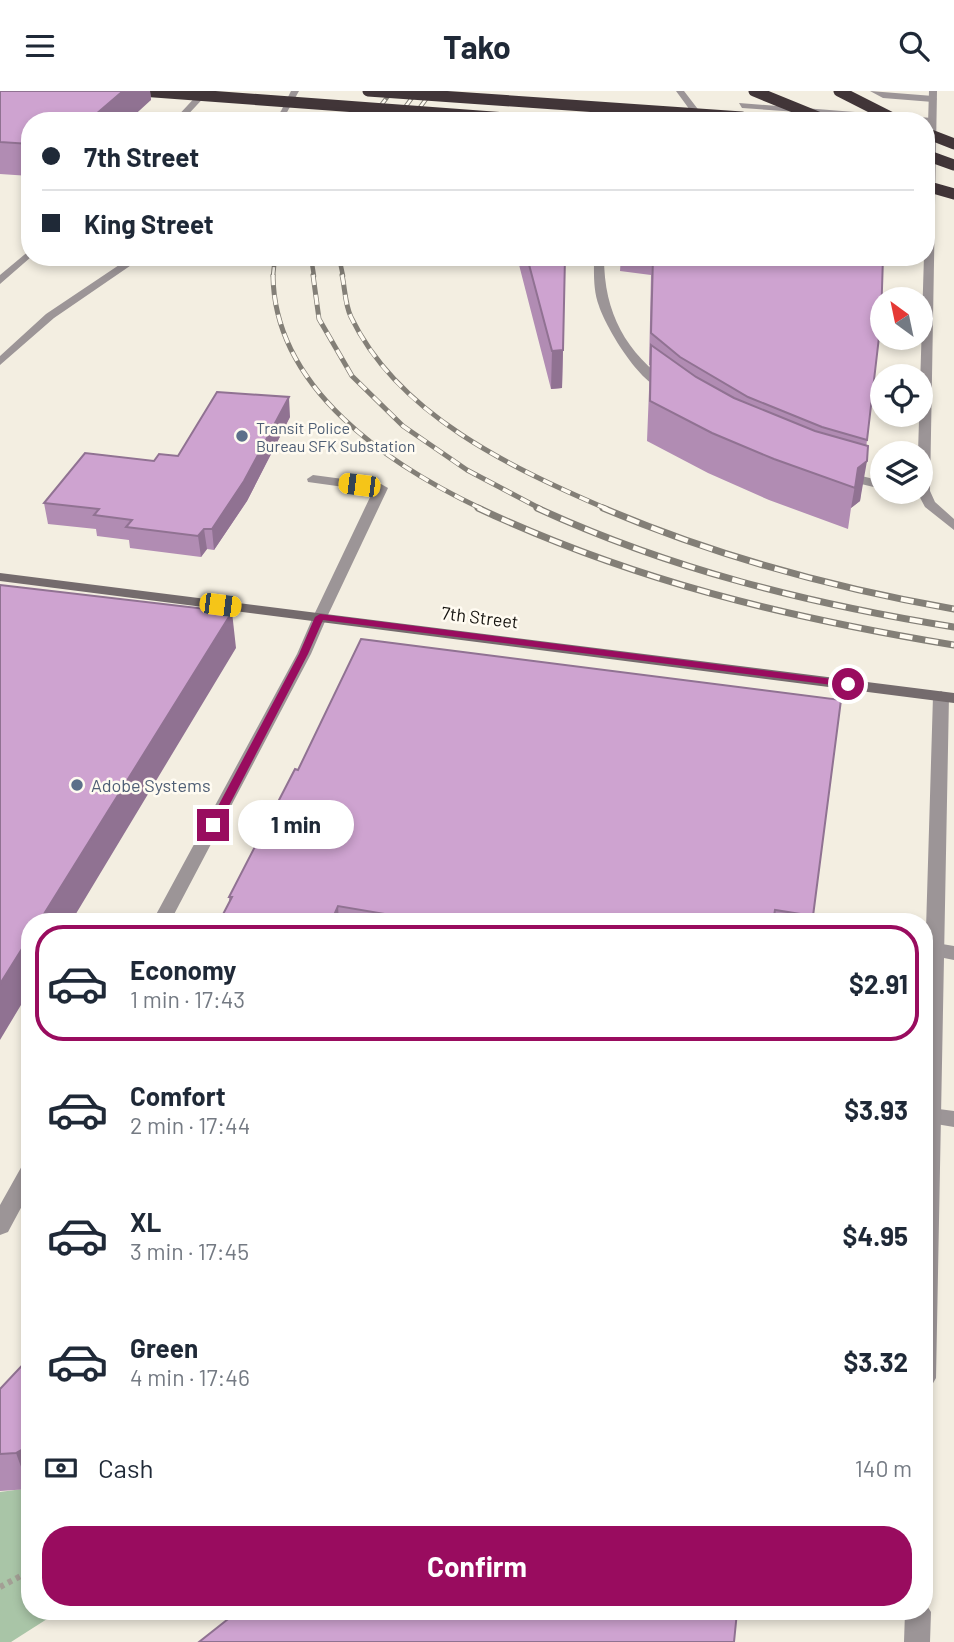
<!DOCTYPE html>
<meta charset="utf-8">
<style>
body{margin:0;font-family:Barlow,sans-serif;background:#f2f2f3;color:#1f2937;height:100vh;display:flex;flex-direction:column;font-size:26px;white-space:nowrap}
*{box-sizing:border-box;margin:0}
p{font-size:23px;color:#747a83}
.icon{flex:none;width:38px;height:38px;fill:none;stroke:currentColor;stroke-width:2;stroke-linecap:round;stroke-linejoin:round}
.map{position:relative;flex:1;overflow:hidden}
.details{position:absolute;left:21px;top:822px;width:912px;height:707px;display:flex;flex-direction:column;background:#fff;border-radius:28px;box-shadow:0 4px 10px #0003}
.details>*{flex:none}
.guide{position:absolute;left:21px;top:21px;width:914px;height:154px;border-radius:28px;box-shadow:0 4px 10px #0003;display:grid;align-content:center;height:154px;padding:0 21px;background:#fff}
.needle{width:46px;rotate:327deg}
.controls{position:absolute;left:870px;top:196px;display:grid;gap:14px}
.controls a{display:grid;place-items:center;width:63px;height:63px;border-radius:50%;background:#fff;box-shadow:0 4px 10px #0003;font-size:35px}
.end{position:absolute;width:32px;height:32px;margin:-16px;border:9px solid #990c5f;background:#fff;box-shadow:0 0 0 4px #fff}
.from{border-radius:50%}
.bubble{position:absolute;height:49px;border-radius:24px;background:#fff;box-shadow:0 4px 10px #0003;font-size:23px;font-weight:700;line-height:49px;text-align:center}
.car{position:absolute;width:21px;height:42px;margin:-21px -10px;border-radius:9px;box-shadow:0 0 5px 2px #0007;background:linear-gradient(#f5c518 24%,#345 0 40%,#f5c518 0 76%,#345 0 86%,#f5c518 0)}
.guide b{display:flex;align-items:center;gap:24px;height:66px;font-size:26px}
.guide b+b{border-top:2px solid #e0e1e3}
.guide i{width:18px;height:18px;background:#1f2937}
ul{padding:12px 0 0;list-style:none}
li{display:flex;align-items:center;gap:21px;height:116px;margin:0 14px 10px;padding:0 7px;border:4px solid transparent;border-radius:28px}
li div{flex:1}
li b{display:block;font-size:26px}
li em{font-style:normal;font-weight:700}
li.selected{border-color:#990c5f}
li>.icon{width:63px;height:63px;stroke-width:1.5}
.pay{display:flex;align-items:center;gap:18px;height:77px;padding:0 21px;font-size:26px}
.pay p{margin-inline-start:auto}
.button{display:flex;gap:14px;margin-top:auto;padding:14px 21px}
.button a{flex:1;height:80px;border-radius:28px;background:#990c5f;color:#fff;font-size:28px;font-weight:700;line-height:80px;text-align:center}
header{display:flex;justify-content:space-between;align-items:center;height:91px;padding:0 21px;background:#fff;font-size:32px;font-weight:700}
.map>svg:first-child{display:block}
.green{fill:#a9c5a7}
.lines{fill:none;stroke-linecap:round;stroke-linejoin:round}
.path{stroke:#a39f95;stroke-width:6;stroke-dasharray:4.5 4.5;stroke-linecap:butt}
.service{fill:#9c9597;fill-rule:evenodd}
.minor{fill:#9c9597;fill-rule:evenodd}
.tertiary{fill:#9c9597;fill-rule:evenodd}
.secondary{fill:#746b6d;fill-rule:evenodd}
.motorway{fill:#413538;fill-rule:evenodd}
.rail-far2-casing{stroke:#837f77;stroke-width:4.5}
.rail-far1-casing{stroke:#837f77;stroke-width:5}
.rail-casing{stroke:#837f77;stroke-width:7}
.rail-far2{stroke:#fffbf1;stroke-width:2.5;stroke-dasharray:9;stroke-linecap:butt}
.rail-far1{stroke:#fffbf1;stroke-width:3.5;stroke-dasharray:10;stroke-linecap:butt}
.rail{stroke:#fffbf1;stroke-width:4.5;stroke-dasharray:13;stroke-linecap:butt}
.motorway-bridge{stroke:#413538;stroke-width:11}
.wall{fill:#b18cb3}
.shaded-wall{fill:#907292}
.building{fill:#cea3d0;stroke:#907292;stroke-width:2}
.route{fill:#990c5f}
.service-dot{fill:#5c6f8a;stroke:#fffbf1;stroke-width:2.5}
.labels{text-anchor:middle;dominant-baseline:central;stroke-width:5;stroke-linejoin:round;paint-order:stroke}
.far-service-label{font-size:16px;fill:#4e5e75;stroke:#fffbf1;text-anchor:start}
.street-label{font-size:18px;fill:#14120e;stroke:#fffbf1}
.service-label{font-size:18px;fill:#4e5e75;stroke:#fffbf1;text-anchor:start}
</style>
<header><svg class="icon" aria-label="menu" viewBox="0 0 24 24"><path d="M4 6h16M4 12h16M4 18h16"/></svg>Tako<svg class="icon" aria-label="search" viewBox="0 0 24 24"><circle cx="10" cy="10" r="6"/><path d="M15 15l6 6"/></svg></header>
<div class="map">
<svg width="954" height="1551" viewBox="0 0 954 1551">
<rect width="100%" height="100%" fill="#f3eee1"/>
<path class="green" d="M30,1397v124h28l-47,30h-11v-150z"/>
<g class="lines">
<path class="path" d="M0,1496l30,-16"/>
<path class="service" d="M291,0h8l-17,30h-9l8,-10z
M870,0l63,5 4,3 -4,3 -50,-4z
M739,12l193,15 4,3 -10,2v-2l-184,-13z
M131,166h12l-89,61 -54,47v-9l46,-42z
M594,166h10c0,57 22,95 67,128v6c-26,3 -65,-63 -72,-85 -6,-16 -5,-32 -5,-49z
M841,380l41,10v8l-46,-11 -1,-3z
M313,384l68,9 7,4 -61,129 -7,4 -7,-4 60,-126 -65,-9 -1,-3z
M936,852l18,3v14l-25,-5 -2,-5 2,-5z
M931,1017l23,3v16l-30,-5v-12z"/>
<path class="minor" d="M676,0h8l23,30h-9z
M929,0h8l-7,400 5,11 19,17v11l-29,-23 -8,-15h3v-39h-2z
M320,522l7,4 -16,37 -141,268h-18l145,-268 16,-37z
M941,600l8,5 -13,682 -4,7 -8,4v-393l9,-300z
M30,1071v29l-22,41 -8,3v-30l23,-41z
M924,1510l7,11 -1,30h-26l1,-30h19z"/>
<path class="tertiary" d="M201,0h9l-28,30h-9z
M30,159l1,7 -31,27v-9z"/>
<path class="secondary" d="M0,482l954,120v10l-954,-122z"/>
<path class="motorway" d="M742,23l41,4 5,3 -50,-2 -1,-2z"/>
<defs>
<path id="rail-far2" d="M369,30l23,-30
M395,30l22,-30
M410,30l22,-30
M311,166l3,19
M339,166l4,19
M273,185l2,-19"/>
<path id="rail-far1" d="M273,184c1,114 116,190 209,234
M313,184l6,44 33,57 51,50 64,44 74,39
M342,184c3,13 3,30 9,42 47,98 161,151 256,192"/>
<path id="rail" d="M478,417c156,73 307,109 476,137
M537,417c133,61 272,96 417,119
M603,417c113,48 230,80 351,101"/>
</defs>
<use href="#rail-far2" class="rail-far2-casing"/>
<use href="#rail-far1" class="rail-far1-casing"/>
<use href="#rail" class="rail-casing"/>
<use href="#rail-far2" class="rail-far2"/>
<use href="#rail-far1" class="rail-far1"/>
<use href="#rail" class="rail"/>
<path class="motorway-bridge" d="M141,0l405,30
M368,0l374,26
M754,0l74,30
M839,0l59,30
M926,42l28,11
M926,64l28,10
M926,95l28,8"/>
</g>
<path class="wall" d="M0,0h150l1,9 -121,21v55l-30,-2z
M517,166h48l-3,131 -11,1z
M621,166h262l-16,183 -7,61 -9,7 -3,21 -79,-29 -61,-27 -61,-32 3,-76h-1l2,-90 -31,-4z
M290,326l-43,84 -33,49 -7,-1 -6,8 -71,-9 -1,-8 -32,-4 -1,-7 -48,-5 -4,-21 110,-42 24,-5z
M841,609l-29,222h-593l10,-20v-5l69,-127z
M0,1298l29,100 -29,2z"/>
<path class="shaded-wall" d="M123,0h27l1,9 -23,21h-40z
M563,259l-1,38 -11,1 1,-38z
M289,306l1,20 -43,84 -33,49 -2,-21z
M867,370l-7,40 -9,7 7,-40z
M204,438l3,20 -6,8 -3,-21z
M232,521l4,36 -165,274h-32z
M338,815l1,16h-8z
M30,845v54l-30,50v-56z
M30,1354v43l-1,1 -13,-36z"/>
<path class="building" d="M0,0h123l-35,30h-58v23l-30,-2z
M527,166h38l-2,93 -11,1z
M653,166h230l-2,63 -14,120 -45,-13 -74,-30 -68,-40 -29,-24z
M651,254l45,32 38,21 81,33 53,15 -1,15 -9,7 -3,20 -81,-29 -62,-26 -62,-32z
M217,301l72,5 -45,84 -32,48h-8l-6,7 -72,-9 6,-7 -38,-5 5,-6 -55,-6 41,-50 69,8 5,-7 19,2z
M0,494l232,27 -193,310h-9v14l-30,48z
M361,548l480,61 -28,216 -38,-6 -2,12h-341l-94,-16 -7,16h-112l13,-25h-3l66,-128 3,1z
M30,1266v88l-14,8 -16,1v-65z
M237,1521h500l-3,30h-535z"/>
<path class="route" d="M320,523l528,67 5,3 -5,3 -525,-67 -15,34 -89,171 -10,2 -1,-2 91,-171 16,-37z"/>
<g class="service-dot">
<circle cx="242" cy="345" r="7"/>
<circle cx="77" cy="694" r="7"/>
</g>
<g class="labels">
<g class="far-service-label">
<text x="256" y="336">Transit Police<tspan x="256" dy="18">Bureau SFK Substation</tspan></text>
</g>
<g class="street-label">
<text transform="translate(480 526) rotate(7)">7th Street</text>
</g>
<g class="service-label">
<text x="91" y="694">Adobe Systems</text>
</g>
</g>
</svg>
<div class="controls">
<a><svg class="needle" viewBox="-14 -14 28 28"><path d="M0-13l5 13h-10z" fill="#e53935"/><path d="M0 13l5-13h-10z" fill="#747a83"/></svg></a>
<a><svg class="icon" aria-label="locate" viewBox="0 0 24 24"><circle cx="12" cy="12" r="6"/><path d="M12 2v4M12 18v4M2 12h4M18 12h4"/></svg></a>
<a><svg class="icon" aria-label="layers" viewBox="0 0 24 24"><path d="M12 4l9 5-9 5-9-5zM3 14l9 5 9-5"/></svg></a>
</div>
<i class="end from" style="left:848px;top:593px"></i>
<i class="end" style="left:213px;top:734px"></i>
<div class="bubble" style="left:238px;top:709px;width:116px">1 min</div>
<i class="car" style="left:359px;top:394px;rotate:277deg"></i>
<i class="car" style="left:220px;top:514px;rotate:97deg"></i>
<div class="guide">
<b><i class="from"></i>7th Street</b>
<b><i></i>King Street</b>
</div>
<section class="details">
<ul>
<li class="selected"><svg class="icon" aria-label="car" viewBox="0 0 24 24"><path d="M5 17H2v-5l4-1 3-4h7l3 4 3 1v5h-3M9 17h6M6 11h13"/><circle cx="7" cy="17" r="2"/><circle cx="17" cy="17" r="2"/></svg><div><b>Economy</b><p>1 min · 17:43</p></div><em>$2.91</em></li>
<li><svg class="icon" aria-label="car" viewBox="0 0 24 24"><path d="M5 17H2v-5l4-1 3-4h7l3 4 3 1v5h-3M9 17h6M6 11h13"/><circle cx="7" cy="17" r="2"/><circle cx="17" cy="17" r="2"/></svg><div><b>Comfort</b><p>2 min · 17:44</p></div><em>$3.93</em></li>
<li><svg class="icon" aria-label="car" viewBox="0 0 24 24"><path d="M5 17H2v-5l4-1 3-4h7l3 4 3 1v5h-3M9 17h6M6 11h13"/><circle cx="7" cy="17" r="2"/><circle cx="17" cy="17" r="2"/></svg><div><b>XL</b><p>3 min · 17:45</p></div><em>$4.95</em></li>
<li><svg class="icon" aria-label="car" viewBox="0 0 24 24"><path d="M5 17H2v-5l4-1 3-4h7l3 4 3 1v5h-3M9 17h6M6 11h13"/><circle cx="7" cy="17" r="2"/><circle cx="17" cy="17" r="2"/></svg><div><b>Green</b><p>4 min · 17:46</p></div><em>$3.32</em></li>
</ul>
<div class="pay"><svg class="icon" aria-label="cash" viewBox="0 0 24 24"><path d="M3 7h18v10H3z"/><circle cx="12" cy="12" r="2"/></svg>Cash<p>140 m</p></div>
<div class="button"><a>Confirm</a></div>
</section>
</div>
